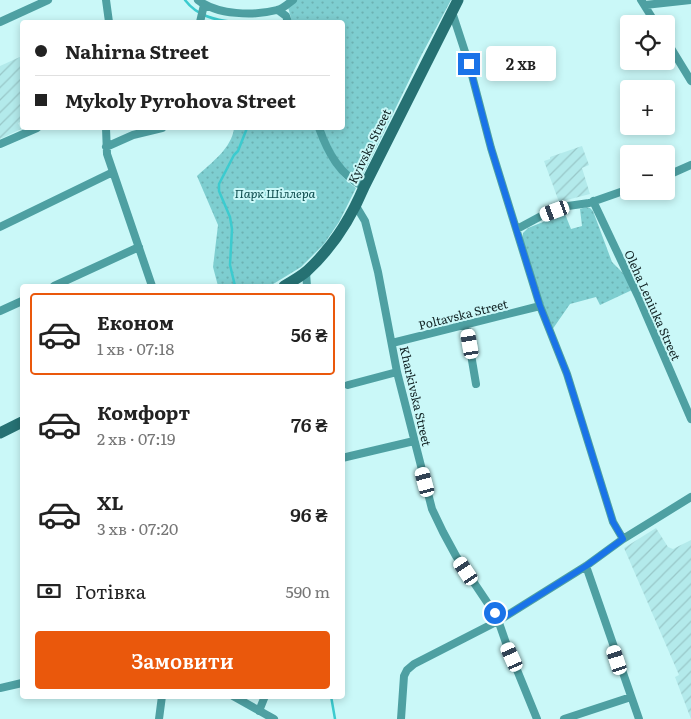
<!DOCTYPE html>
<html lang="uk">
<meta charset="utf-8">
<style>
body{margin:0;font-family:Literata,serif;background:#f6f6f6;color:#222;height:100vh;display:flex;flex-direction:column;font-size:19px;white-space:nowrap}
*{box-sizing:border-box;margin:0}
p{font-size:16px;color:#767676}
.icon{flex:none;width:28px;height:28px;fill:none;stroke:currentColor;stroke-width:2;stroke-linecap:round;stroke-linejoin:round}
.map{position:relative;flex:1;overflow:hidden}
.drawer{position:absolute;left:20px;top:284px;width:325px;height:415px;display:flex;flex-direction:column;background:#fff;border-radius:5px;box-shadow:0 2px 8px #0003}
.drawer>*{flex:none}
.top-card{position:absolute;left:20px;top:20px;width:325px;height:110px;border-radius:5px;box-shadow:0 2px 8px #0003;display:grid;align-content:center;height:110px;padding:0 15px;background:#fff}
.tools{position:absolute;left:620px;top:15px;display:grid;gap:10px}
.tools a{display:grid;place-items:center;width:55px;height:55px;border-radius:5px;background:#fff;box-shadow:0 2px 8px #0003;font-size:25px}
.end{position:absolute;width:22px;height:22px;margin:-11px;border:6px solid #1a73e8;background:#fff;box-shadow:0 0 0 2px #fff}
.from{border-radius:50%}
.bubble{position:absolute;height:35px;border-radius:5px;background:#fff;box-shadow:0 2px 8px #0003;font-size:16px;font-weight:600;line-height:35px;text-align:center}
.car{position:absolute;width:15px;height:30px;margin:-15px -8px;border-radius:6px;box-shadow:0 0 4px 1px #0007;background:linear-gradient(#fff 24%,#345 0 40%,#fff 0 76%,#345 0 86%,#fff 0)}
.top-card b{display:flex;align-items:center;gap:18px;height:48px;font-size:19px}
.top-card b+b{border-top:1px solid #e0e0e0}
.top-card i{width:12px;height:12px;background:#222}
ul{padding:9px 0 0;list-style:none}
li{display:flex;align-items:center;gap:15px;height:82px;margin:0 10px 8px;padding:0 5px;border:2px solid transparent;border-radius:5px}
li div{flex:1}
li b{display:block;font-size:19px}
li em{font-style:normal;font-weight:600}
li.active{border-color:#ea580c}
li>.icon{width:45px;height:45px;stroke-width:1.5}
.pay{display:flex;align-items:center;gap:12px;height:55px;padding:0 15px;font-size:19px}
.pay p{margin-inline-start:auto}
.cta{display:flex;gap:10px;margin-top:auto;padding:10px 15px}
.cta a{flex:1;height:58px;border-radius:5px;background:#ea580c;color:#fff;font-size:20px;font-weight:600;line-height:58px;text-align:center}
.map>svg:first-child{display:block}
.industrial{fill:url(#industrial-furrows)}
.park{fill:url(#park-dots)}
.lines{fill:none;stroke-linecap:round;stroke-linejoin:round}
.stream{stroke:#3ccbcf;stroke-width:2.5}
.street{stroke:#4ea0a2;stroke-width:8}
.secondary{stroke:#267173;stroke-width:11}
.route{stroke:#1a73e8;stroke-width:6}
.labels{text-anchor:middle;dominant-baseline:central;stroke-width:4;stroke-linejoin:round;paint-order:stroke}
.street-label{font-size:12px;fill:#122324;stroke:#caf8f8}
.park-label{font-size:12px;font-style:italic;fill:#0b4a4b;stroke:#caf8f8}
</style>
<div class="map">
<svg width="691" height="719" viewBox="0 0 691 719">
<defs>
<pattern id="industrial-furrows" width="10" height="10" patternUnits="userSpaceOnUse" patternTransform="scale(1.25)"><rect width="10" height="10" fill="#b3eaeb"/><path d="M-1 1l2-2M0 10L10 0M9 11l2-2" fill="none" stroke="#99c8c9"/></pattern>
<pattern id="park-dots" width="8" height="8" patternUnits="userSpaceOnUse" patternTransform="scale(1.25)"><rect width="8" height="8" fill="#7eced0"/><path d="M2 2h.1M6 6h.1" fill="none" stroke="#6cb1b2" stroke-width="1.8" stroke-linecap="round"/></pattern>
</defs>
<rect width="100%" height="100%" fill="#caf8f8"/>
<path class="industrial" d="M22,56v65l-4,2 3,6 -21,10v-73z
M582,146l7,19 -7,3 8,26 -31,8 -15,-41 6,-2v-2z
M656,528l12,19 5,2 18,-9v179l-16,-42 4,-2 -55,-127z"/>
<path class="park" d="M297,0h154l-29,54 -62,127 -18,-13 -21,-40h21v-106h-50l-4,-15z
M234,128h82c10,23 18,45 40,60l-17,34 -15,22 -23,23 -31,19h-52l-5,-19 5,-42 -21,-49c14,-13 35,-28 37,-48z
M586,207l4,1 3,3 19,51 12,12 8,16 -32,15 -4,-8 -26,7 -18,26 -12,-29 -18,-61 1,-7 5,-5 35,-14h2l6,15 11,-3 -2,-17z"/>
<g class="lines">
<path class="stream" d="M185,0c12,16 30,20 49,22
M235,286l-5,-21 2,-36 -2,-12 -11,-26v-7l15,-29 4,-4 9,-23
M331,696l4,23"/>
<path class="street" d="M106,0l3,22
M198,0c19,15 56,16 79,10 6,-1 12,-7 16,-10
M641,0l15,24
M645,5l46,-5
M278,10l8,6 2,6
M452,12l17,52 22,84 49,158 27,68 46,148 10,17
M0,22l48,-22
M200,22l4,-17
M666,40l25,41
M106,128l1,26 45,132
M319,128c9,25 21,47 45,59
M0,144l37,-16
M106,147l27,-12 29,-7
M666,176l25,-11
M593,201l45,95 53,123
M356,206l9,15 13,51 19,100 35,137 11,23 13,24 41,61 9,26 31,76
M0,227l113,-55
M517,229l26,-14 25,-9 21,-3 40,-14
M306,273l1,13
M54,286l85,-39
M0,311l22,-10
M466,325l10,59
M392,343l148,-37
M348,385l49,-13
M342,458l72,-17
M586,566l53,153
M0,688l22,-5
M233,696l41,23
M259,711l6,-15
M159,719l3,-23
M401,719l3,-43 3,-6 7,-6 84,-43 88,-55 37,-27 68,-42
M564,719l67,-22"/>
<path class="secondary" d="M284,286c7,-4 16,-9 23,-15 25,-23 44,-53 57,-84l94,-187
M0,433l22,-11"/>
</g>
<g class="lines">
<path class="route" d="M469,64l22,84 49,158 27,68 46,148 10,17 -37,27 -88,55 -3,-8"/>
</g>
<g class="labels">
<g class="street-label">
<text transform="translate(369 146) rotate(-64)">Kyivska Street</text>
<text transform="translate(653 305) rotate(66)">Oleha Leniuka Street</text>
<text transform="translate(463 314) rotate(-14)">Poltavska Street</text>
<text transform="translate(416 396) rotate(77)">Kharkivska Street</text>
</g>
<g class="park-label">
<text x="275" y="193">Парк Шіллера</text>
</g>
</g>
</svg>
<div class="tools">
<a><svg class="icon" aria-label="locate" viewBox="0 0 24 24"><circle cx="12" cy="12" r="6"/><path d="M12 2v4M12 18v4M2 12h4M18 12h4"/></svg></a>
<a>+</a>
<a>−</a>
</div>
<i class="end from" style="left:495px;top:613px"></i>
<i class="end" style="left:469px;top:64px"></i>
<div class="bubble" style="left:486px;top:46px;width:70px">2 хв</div>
<i class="car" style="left:555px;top:211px;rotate:250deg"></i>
<i class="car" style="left:470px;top:344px;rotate:350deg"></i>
<i class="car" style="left:425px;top:482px;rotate:345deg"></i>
<i class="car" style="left:466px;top:571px;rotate:326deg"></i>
<i class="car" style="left:512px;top:657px;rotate:336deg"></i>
<i class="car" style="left:617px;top:660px;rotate:342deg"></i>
<div class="top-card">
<b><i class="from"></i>Nahirna Street</b>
<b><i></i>Mykoly Pyrohova Street</b>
</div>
<section class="drawer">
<ul>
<li class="active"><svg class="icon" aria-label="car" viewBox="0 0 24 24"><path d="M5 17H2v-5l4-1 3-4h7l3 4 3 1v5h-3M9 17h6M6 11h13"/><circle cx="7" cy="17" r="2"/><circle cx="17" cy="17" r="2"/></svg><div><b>Економ</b><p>1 хв · 07:18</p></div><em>56 ₴</em></li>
<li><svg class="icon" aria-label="car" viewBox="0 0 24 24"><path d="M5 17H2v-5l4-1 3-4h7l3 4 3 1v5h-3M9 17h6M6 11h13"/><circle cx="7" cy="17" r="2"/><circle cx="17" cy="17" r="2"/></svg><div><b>Комфорт</b><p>2 хв · 07:19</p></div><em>76 ₴</em></li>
<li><svg class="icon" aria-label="car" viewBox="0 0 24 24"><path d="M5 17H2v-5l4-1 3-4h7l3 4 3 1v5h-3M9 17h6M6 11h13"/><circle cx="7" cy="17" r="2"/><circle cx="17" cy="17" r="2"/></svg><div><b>XL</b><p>3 хв · 07:20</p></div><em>96 ₴</em></li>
</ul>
<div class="pay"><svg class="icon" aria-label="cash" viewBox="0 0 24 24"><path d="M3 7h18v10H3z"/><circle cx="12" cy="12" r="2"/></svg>Готівка<p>590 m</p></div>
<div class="cta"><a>Замовити</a></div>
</section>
</div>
